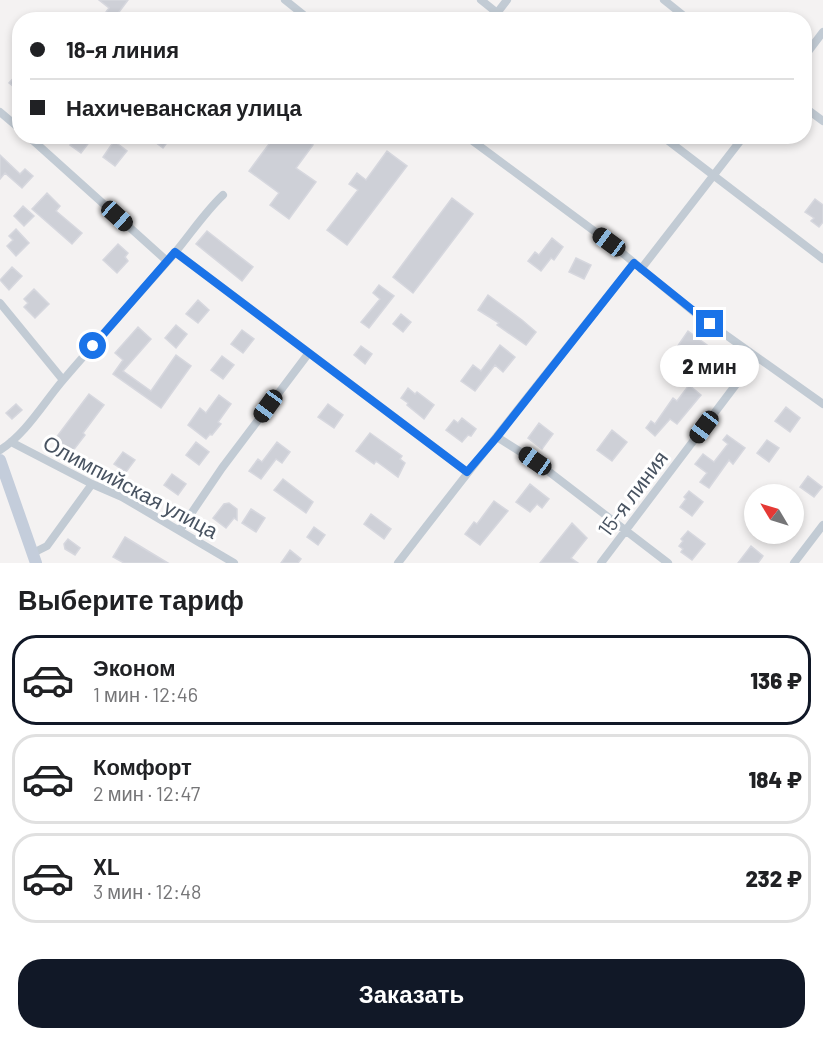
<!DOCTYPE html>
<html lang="ru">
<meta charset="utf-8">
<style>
body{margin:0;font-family:Barlow,sans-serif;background:#f2f2f2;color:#202124;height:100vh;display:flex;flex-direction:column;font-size:22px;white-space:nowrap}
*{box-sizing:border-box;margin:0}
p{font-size:20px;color:#757577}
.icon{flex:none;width:33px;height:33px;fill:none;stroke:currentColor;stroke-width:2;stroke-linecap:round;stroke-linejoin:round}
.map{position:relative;height:563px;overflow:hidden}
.sheet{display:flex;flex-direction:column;background:#fff;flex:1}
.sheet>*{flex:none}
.guide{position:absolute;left:12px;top:12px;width:800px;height:132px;border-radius:24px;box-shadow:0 3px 9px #0003;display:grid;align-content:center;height:132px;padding:0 18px;background:#fff}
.needle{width:39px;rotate:308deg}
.fabs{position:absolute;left:744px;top:484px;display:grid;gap:12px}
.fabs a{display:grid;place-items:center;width:60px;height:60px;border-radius:50%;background:#fff;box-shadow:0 3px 9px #0003;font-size:30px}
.end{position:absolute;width:27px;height:27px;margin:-14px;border:8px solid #1a73e8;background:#fff;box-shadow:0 0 0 3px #fff}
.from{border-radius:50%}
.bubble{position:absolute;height:42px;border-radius:21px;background:#fff;box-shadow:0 3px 9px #0003;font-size:20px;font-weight:800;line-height:42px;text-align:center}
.car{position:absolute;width:18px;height:36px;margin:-18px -9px;border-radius:8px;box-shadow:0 0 4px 2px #0007;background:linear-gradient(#222 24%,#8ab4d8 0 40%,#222 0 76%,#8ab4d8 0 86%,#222 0)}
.guide b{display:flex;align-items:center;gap:21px;height:57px;font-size:22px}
.guide b+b{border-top:2px solid #e0e0e0}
.guide i{width:15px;height:15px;background:#202124}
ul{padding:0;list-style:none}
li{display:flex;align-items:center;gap:18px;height:90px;margin:0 12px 9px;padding:0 6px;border:3px solid #e0e0e0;border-radius:24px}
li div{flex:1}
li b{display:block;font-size:22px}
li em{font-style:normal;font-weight:800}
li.current{border-color:#111827}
li>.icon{width:54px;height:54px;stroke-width:1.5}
h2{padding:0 18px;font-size:27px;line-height:72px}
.button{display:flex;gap:12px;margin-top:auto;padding:12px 18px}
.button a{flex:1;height:69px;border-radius:24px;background:#111827;color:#fff;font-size:24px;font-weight:800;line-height:69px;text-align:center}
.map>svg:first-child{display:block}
.building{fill:#ced0d7;stroke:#d6d7de;stroke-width:1.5}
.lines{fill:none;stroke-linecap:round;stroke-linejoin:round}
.street{stroke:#c2cbd4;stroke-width:8}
.secondary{stroke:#c4cddb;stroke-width:12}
.route{stroke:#1a73e8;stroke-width:8}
.labels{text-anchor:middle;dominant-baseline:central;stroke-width:6;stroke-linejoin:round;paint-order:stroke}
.street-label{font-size:21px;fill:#485361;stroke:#fff}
</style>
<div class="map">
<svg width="823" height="563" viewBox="0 0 823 563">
<rect width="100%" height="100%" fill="#f4f2f2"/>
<path class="building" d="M99,0h29l-15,20h-13l9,-12z
M20,71v21l-11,-9z
M77,136h9l5,4 -10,13 -11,-8z
M147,136h25l-9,12z
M275,136h27l11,9 -17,23 20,14 -27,37 -19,-14 9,-12 -30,-22z
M114,141l13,10 -12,15 -12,-9z
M387,151l20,15 -60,79 -20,-15 31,-40 -9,-6 8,-11 9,7z
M0,155l20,19 5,-5 8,7 -11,12 -17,-15 -5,6z
M47,193l13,13 -4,5 26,22 -10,11 -40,-35z
M452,198l21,16 -60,79 -20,-16z
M815,199l8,6v17l-4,5 -8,-6 3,-3 -9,-6z
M23,206l11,10 -10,10 -10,-10z
M16,229l13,14 -13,13 -9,-10 6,-6 -4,-4z
M207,231l46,36 -11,14 -46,-37z
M552,238l11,9 -9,13 -3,-2 -10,13 -13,-10 7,-9 4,3z
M118,244l10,9 -3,4 3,4 -11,12 -14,-13z
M576,258l15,7 -7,14 -15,-7z
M12,267l10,9 -13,14 -9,-10z
M379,285l15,11 -25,32 -8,-6 19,-23 -7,-6z
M34,289l15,15 -14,14 -11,-11 4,-4 -4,-4z
M488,295l34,25 14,12 -10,13 -29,-20 2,-2 -21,-13z
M198,300l11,10 -11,13 -12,-9z
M401,314l10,8 -8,10 -10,-8z
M176,325l11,9 -11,14 -11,-10z
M138,327l13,12 -28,32 28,20 25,-36 15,11 -30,42 -48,-34 10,-14 -8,-7z
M242,330l12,9 -11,14 -12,-9z
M688,331l19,14 -11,16 -19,-14z
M500,345l15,12 -12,15 -8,-7 -20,26 -14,-10 12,-16 8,6z
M361,346l11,8 -7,10 -11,-9z
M222,356l12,9 -11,14 -12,-9z
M689,385l12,10 -24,29 -7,-5 -15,17 -9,-8 5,-7 4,3 18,-26 4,3z
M408,388l7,6 2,-2 17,13 -10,14 -17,-14 1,-2 -7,-5z
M89,394l15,11 -21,28 2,2 -13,17 -17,-13z
M219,395l12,9 -13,18 3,2 -9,11 -2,-1 -4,5 -18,-14 12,-17 6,5z
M16,404l6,6 -10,9 -6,-6z
M328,404l15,11 -9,13 -16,-11z
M786,407l14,11 -10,14 -15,-11z
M462,418l14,11 -5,7 -3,-1 -6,7 -16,-12 8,-10 4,3z
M539,423l14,11 -11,15 -14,-11z
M612,430l15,12 -15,19 -15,-11z
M370,433l32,23 -2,3 5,4 -7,14 -22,-16 -2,3 -18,-13z
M727,435l18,13 -12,16 -4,-4 -20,28 -9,-6 7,-9 -12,-9 8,-10 11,8 14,-18 -5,-4z
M767,440l12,8 -10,14 -12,-9z
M196,442l13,10 -10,13 -13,-10z
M277,442l13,10 -8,11 -6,-4 -15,20 -12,-8 9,-12 4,3z
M123,452l12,8 -9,12 -12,-8z
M172,474l14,10 -8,11 -14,-10z
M808,476l14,11 -8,10 -14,-10z
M283,479l30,23 -7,11 -32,-23z
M530,484l19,15 -7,9 -5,-4 -7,8 -14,-10z
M689,491l14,11 -11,14 -12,-9 6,-8 -2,-2z
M494,501l14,10 -28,34 -15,-11 9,-12 3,2z
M229,503l8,6v11l-3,-2 -8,10 -13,-10 11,-14z
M251,509l14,9 -9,14 -14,-9z
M371,514l20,15 -7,10 -20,-15z
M572,523l15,15 -16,20 7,5h-38z
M314,527l11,8 -7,10 -11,-8z
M688,531l17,13 -13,16 -11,-8 2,-3 -4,-3 4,-5 -2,-2z
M125,537l23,14 20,12h-44l-11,-6z
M68,539l12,9 -5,7 -10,-6 -1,-5z
M751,546l12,10 -5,7h-20z
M290,550l11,9 -3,4h-17z"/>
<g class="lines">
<path class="street" d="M285,0l25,20
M481,0l25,20
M664,0l25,20
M497,13l10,-13
M804,57l19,-25
M804,107l19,14
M0,112l20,17
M28,136l139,125
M466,136l143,106 86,71 128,91
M662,136l161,123
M175,252l292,220
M641,269l103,-133
M0,303l63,77
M497,437l38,24 133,102
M11,442l81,42 30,13 112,66
M0,450c26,-16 44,-48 64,-71 36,-42 73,-83 109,-124 17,-20 31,-42 50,-60
M180,530l42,-62 86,-114
M33,553l14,-7 45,-62
M398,563c77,-101 157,-200 236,-300
M601,563l155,-205
M794,563l29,-38"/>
<path class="secondary" d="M0,460l36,103"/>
</g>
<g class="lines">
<path class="route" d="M93,346l82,-94 292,220 30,-35 137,-174 76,61"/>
</g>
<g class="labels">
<g class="street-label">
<text transform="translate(131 486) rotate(28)">Олимпийская улица</text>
<text transform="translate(632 493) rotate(-53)">15-я линия</text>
</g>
</g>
</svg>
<div class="fabs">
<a><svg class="needle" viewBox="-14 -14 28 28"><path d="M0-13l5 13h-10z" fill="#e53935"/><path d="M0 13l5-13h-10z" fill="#757577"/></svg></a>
</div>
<i class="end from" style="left:93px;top:346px"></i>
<i class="end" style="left:710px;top:324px"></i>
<div class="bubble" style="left:660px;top:345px;width:99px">2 мин</div>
<i class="car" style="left:117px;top:216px;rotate:132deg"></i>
<i class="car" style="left:609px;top:242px;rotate:306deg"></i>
<i class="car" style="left:268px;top:406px;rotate:216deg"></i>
<i class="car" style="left:704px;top:427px;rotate:217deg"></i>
<i class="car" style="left:535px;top:461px;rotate:305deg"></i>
<div class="guide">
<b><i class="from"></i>18-я линия</b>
<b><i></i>Нахичеванская улица</b>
</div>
</div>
<section class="sheet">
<h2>Выберите тариф</h2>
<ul>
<li class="current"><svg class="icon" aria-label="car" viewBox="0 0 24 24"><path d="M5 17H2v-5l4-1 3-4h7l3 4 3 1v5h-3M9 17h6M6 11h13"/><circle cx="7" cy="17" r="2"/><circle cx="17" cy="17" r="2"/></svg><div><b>Эконом</b><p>1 мин · 12:46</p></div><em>136 ₽</em></li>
<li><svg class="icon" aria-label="car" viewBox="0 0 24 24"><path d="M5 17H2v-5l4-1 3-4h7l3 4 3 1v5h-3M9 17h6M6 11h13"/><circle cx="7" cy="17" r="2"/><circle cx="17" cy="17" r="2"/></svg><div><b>Комфорт</b><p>2 мин · 12:47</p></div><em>184 ₽</em></li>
<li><svg class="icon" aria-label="car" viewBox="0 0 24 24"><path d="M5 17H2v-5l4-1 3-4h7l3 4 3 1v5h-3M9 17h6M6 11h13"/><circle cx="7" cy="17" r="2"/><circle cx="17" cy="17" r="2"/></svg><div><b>XL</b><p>3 мин · 12:48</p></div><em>232 ₽</em></li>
</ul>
<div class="button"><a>Заказать</a></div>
</section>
